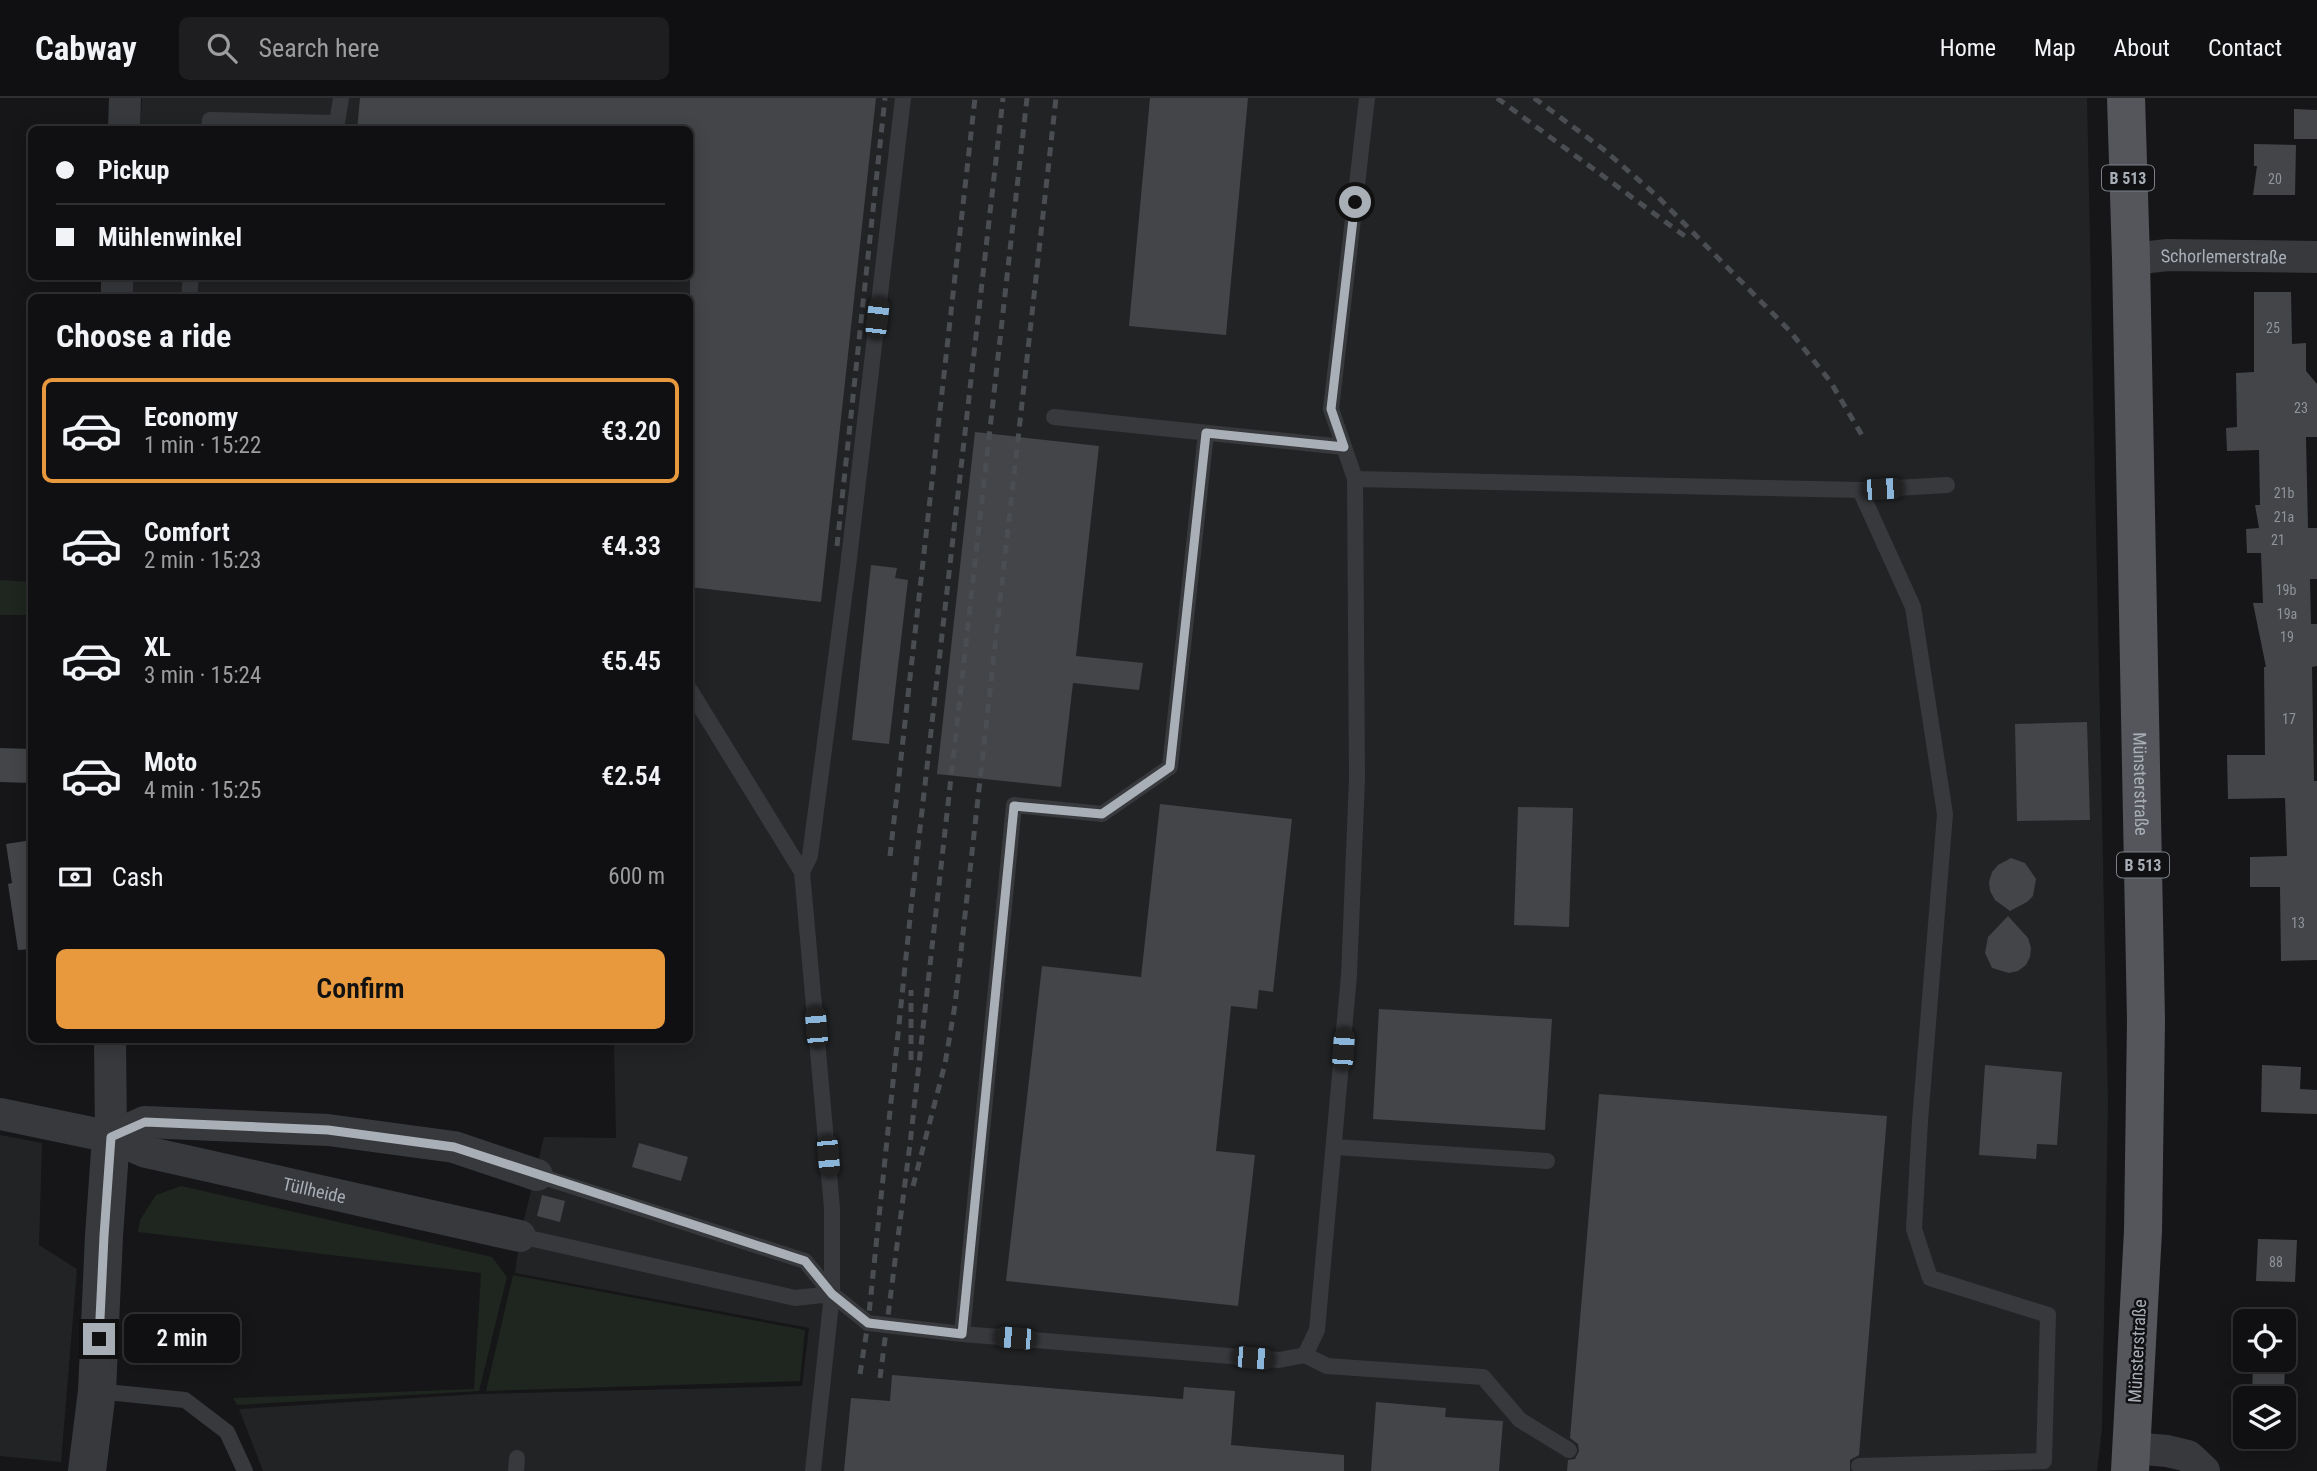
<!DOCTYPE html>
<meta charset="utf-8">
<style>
body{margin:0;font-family:"Roboto Condensed",sans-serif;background:#1e1e20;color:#f1f3f6;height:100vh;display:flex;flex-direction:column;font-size:26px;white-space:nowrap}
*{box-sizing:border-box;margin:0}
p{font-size:23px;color:#9c9d9f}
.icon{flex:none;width:38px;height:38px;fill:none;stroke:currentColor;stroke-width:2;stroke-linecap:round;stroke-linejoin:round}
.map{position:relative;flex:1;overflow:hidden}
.side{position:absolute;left:28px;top:196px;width:665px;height:749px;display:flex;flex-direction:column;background:#101012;border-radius:10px;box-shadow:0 4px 18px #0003,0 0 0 2px #303032}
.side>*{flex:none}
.top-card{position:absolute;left:28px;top:28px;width:665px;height:154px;border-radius:10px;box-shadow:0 4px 18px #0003,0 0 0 2px #303032;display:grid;align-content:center;height:154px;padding:0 28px;background:#101012}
.tools{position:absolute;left:2233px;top:1211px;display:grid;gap:14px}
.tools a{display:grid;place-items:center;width:63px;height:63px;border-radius:10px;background:#101012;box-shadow:0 4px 18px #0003,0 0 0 2px #303032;font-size:35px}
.end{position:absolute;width:32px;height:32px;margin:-16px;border:9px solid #a9afb7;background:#111;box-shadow:0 0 0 4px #111}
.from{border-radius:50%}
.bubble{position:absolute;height:49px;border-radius:10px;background:#101012;box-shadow:0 4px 18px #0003,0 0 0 2px #303032;font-size:23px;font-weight:600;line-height:49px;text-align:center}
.car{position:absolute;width:21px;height:42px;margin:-21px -10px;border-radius:9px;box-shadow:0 0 5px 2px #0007;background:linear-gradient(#222 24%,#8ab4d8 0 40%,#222 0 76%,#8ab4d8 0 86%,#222 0)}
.top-card b{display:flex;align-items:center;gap:24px;height:66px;font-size:26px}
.top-card b+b{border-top:2px solid #303032}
.top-card i{width:18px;height:18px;background:#f1f3f6}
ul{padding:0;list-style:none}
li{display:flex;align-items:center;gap:21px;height:105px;margin:0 14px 10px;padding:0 14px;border:4px solid transparent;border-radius:10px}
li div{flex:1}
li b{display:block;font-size:26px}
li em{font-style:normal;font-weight:600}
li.selected{border-color:#e8993e}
li>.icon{width:63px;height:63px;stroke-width:1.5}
h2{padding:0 28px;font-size:32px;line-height:84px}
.pay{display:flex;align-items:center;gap:18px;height:77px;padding:0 28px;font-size:26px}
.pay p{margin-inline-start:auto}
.primary-button{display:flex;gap:14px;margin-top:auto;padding:14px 28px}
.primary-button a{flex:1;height:80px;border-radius:10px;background:#e8993e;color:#111;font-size:28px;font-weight:600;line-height:80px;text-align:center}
header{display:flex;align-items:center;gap:42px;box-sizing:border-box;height:98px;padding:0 35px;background:#101012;border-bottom:2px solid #303032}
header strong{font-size:33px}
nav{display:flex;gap:38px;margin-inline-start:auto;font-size:24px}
.search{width:490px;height:63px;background:#1e1e20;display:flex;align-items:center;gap:18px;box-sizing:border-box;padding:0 24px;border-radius:10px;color:#9c9d9f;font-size:26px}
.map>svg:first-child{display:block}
.built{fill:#222325}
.green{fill:#1e261f}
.building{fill:#434548}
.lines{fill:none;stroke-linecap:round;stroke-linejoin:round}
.service{stroke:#37393d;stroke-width:16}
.minor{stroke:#37393d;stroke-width:32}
.tertiary{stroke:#37393d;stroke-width:38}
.primary{stroke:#54565c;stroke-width:38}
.rail{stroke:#4a4d52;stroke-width:5;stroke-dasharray:9 7;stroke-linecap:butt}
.route{stroke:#a9afb7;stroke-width:9}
.labels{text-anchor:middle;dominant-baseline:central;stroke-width:5;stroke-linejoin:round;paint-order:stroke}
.number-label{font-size:14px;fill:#90949b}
.shield{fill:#111113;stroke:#7b8086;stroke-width:2}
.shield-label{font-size:16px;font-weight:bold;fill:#a9afb7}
.street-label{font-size:18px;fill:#a9afb7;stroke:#111113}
</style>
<header>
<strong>Cabway</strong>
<div class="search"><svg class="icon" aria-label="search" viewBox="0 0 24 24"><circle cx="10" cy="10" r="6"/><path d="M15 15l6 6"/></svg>Search here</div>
<nav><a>Home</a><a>Map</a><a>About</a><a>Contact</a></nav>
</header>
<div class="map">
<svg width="2317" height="1373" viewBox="0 0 2317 1373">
<rect width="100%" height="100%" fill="#161618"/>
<path class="built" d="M142,0h1945l21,1004 -6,327 -5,42h-1834l-24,-62 240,-15 323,-8 7,-58 -294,-55 5,-37 24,-99 72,1 -2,-98h76v-742h-558v-22h558v-146l-550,-1z
M0,1037l42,8 -3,102 38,24 -16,193 -61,-6z"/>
<path class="green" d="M0,482l31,2v33h-31z
M181,1088l311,71 15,20 -28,114 -242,14 -4,-7 241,-9 7,-116 -343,-41 2,-12 16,-25z
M513,1177l292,55 -5,51 -314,10z"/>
<path class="building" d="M360,0h516l-55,504 -131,-15v-457h-333z
M1150,0h98l-22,237 -97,-9z
M2294,11l23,1v29h-23z
M2254,46l42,1 -1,50h-42l4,-29h-3z
M2254,194h37l1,52 14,-1v28l11,13v53h-11l2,91h9v51h-7l1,45h6v42l-5,1 2,114h3v179l-36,1 -1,-74h-30v-30l37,-1 -2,-58 -57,1 -1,-44h38l-1,-88h2l-13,-64h10l-2,-50h-14l-1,-24 13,-1 -4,-23h5l-1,-55 -32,1 -1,-23 11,-1 -1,-54 18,-1z
M975,334l124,14 -23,210 67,7 -4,27 -66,-7 -12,104 -124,-13z
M871,467l26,3 -2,10 13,2 -19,164 -37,-4z
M2087,624l3,98 -73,1 -2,-97z
M0,650l32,1 -1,34 -31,-1z
M1160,706l132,15 -19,173 -14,-2 -2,19 -26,-3 -15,145 39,4 -17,151 -232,-25 36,-315 99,11z
M1518,709l55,1 -4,119 -55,-2z
M32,742v109l-14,1 -10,-66 4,-1 -6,-39z
M2011,760l14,5 11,16 -3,17 -6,6 -17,9 -15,-11 -5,-9 -1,-9 3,-10 6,-7z
M2008,818l20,22 3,10 -1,9 -4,8 -8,6 -9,2 -17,-5 -7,-15 3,-16z
M1379,911l173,10 -7,111 -172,-11z
M1985,967l77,7 -5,73 -20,-1 -1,15 -57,-4z
M2262,967l39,2 -1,22 17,1v24l-56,-2z
M1599,996l288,22 -28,339 -9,5v11h-283l1,-11 7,-1 4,-8 -1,-7 -8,-6z
M639,1045l49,14 -7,24 -49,-14z
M542,1097l23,6 -5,21 -23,-6z
M2258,1141l39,1 -2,42 -39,-1z
M2253,1262h32l-1,38h-32z
M892,1277l291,24 1,-12 51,4 -4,54 113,10v16h-500l7,-73 39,3z
M1376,1304l70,6 -1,9 58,4 -4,50h-128z"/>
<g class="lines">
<path class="service" d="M209,32l1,-10 127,3 4,-25
M189,200l2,-22
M1054,319l290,30
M1355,381l505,11 87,-5
M690,592l112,182 30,336v86l-19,177
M802,774l8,-16 38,-289 55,-469
M1335,1049l212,14
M537,1077l268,86 27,33 36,29 94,11 317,26 26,-5 12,-25 32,-355 8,-196 -2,-300 -24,-70 36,-311
M520,1138l275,62 37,-4
M962,1236l52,-529 88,9 68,-47 36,-334
M1305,1257l22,11 156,11 37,43 49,30
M97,1293l88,9 42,32 18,39
M1859,1368l185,-5 4,-146 -118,-37 -16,-49 6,-108 25,-307 -32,-207 -53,-117
M516,1373l1,-13"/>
<g class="minor">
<path d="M124,32l1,-32"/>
<path id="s1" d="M2131,161l37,-4 149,2"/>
<path d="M117,200v-22"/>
<path d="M110,942l1,97"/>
<path id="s2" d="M0,1016l111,23 35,15 374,84"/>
<path d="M111,1039l34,-15 183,8 126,17 83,28"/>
<path d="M2132,1350l35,3 21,5 16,15"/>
</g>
<path class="tertiary" d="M87,1373l10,-80 7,-155 7,-99"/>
<path class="primary" id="s3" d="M2126,0l5,161 15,761 -3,211 -13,240"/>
<path class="rail" d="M1497,0l193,142
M1534,0l69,51 54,47 132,134 41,51 33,56
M837,448l48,-448
M890,758l85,-758
M911,962v-70
M913,1088l32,-122 10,-59 101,-907
M860,1276l8,-51 44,-424 91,-801
M880,1280l30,-234 117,-1046"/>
</g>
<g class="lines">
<path class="route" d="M99,1241l5,-103 7,-99 34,-15 183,8 126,17 351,114 27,33 36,29 94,11 52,-528 88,8 68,-47 36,-334 138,14 -13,-38 24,-207"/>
</g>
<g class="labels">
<g class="number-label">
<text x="2275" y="81">20</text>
<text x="2273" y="230">25</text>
<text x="2301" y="310">23</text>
<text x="2284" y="395">21b</text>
<text x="2284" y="419">21a</text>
<text x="2278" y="442">21</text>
<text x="2286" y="492">19b</text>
<text x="2287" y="516">19a</text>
<text x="2287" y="539">19</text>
<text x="2289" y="621">17</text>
<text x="2298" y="825">13</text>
<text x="2276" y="1164">88</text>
</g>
<g class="shield">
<rect x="2102" y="67.5" width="52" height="25" rx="5"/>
<rect x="2117" y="754.5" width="52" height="25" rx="5"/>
</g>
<g class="shield-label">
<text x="2128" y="80">B 513</text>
<text x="2143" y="767">B 513</text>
</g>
<g class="street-label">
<text stroke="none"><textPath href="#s1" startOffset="93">Schorlemerstraße</textPath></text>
<text stroke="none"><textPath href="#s3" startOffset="686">Münsterstraße</textPath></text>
<text stroke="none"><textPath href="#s2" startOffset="324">Tüllheide</textPath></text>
<text transform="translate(2137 1253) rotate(-87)">Münsterstraße</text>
</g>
</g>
</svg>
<div class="tools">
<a><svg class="icon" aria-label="locate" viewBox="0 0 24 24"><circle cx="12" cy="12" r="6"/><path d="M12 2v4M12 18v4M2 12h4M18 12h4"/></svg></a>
<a><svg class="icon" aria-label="layers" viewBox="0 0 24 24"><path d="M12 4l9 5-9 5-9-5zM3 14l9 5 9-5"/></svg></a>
</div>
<i class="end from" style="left:1355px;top:104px"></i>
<i class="end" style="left:99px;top:1241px"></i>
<div class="bubble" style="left:124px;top:1216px;width:116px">2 min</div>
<i class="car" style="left:877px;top:220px;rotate:7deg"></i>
<i class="car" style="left:1882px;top:391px;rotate:87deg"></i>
<i class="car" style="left:816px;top:929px;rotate:355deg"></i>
<i class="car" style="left:1343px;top:951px;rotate:4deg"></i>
<i class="car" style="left:828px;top:1058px;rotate:175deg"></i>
<i class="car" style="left:1015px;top:1240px;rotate:275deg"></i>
<i class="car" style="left:1253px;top:1260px;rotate:95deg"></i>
<div class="top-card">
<b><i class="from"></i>Pickup</b>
<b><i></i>Mühlenwinkel</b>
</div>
<section class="side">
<h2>Choose a ride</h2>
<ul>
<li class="selected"><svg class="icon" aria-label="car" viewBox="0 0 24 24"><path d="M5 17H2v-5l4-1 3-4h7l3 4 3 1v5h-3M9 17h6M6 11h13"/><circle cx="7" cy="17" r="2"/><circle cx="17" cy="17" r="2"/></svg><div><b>Economy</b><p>1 min · 15:22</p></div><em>€3.20</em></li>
<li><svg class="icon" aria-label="car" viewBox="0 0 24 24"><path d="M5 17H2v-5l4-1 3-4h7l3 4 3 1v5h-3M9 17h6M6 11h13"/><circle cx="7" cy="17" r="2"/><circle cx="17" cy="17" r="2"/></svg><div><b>Comfort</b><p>2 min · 15:23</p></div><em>€4.33</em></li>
<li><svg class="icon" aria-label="car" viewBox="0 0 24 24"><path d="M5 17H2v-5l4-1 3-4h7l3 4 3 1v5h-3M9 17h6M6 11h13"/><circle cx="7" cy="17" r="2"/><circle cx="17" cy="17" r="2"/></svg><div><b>XL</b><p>3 min · 15:24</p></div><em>€5.45</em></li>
<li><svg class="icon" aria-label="car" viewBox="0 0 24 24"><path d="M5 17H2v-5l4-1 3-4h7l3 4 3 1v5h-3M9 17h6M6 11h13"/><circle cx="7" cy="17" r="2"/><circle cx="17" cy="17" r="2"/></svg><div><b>Moto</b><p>4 min · 15:25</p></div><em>€2.54</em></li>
</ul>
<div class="pay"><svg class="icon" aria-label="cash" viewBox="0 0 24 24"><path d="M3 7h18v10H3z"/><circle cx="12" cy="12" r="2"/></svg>Cash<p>600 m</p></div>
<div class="primary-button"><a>Confirm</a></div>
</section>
</div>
